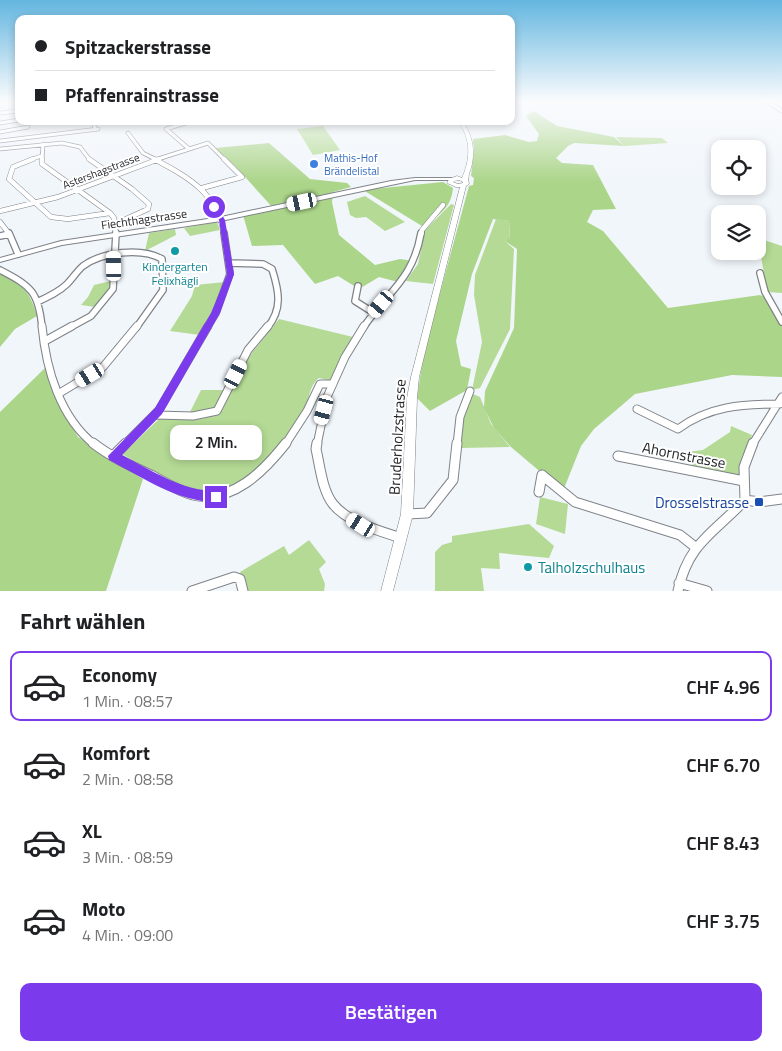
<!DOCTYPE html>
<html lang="de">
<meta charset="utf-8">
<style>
body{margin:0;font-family:"Titillium Web",sans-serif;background:#f2f2f2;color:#202124;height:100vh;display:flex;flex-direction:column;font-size:19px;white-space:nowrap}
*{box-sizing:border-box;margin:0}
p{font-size:16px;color:#757577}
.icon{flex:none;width:28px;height:28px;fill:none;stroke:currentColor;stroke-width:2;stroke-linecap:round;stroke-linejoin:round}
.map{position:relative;height:591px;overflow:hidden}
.details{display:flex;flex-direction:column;background:#fff;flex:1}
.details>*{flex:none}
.hud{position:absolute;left:15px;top:15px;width:500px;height:110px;border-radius:10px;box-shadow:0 2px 8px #0003;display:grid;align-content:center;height:110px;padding:0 20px;background:#fff}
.buttons{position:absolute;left:711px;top:140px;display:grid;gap:10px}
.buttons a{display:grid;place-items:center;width:55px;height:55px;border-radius:10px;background:#fff;box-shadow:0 2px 8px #0003;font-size:25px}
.end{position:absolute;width:22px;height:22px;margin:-11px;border:6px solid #7c3aed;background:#fff;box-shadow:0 0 0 2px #fff}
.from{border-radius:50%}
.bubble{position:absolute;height:35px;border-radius:10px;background:#fff;box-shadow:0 2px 8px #0003;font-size:16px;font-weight:600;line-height:35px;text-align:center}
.car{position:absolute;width:15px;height:30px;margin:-15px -8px;border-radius:6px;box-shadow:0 0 4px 1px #0007;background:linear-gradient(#fff 24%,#345 0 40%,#fff 0 76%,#345 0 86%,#fff 0)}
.hud b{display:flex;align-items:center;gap:18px;height:48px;font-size:19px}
.hud b+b{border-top:1px solid #e0e0e0}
.hud i{width:12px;height:12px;background:#202124}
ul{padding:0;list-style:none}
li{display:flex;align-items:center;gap:15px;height:70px;margin:0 10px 8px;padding:0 10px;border:2px solid transparent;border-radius:10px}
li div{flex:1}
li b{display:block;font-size:19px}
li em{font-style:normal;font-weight:600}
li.selected{border-color:#7c3aed}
li>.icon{width:45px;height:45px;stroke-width:1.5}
h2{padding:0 20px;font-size:22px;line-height:60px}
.cta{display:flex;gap:10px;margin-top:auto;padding:10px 20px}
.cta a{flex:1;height:58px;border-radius:10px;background:#7c3aed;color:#fff;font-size:20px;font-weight:600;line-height:58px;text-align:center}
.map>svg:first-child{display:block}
.green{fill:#b4da95}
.forest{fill:#abd589}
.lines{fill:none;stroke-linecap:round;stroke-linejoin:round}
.minor-far4-casing{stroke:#7f8389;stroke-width:4.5}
.minor-far3-casing{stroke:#7f8389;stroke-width:5.5}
.minor-far2-casing{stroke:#7f8389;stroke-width:8}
.minor-far1-casing{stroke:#7f8389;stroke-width:9}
.minor-casing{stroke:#7f8389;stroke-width:11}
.tertiary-casing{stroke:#7f8389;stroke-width:2}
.secondary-casing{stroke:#7f8389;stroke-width:1}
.minor-far4{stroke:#fff;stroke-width:3}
.minor-far3{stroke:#fff;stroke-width:4.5}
.minor-far2{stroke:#fff;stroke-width:5.5}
.minor-far1{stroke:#fff;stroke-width:7}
.minor{stroke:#fff;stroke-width:9}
.tertiary{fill:#fff;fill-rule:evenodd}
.secondary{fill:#fff;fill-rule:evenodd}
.route{fill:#7c3aed}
.shop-dot{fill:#3f7fe0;stroke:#fff;stroke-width:2}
.culture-dot{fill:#0f9aa8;stroke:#fff;stroke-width:2}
.transit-dot{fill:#1a4fb4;stroke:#fff;stroke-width:2}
.labels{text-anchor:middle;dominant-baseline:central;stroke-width:4;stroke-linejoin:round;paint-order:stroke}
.far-shop-label{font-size:11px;fill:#366cbe;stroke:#fff;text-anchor:start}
.far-street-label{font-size:11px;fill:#252629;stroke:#fff}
.street-label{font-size:12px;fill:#252629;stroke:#fff}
.culture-label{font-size:12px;fill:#0d838f;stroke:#fff}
.near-street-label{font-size:15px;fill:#252629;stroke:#fff}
.near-transit-label{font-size:15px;fill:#164399;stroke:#fff;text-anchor:end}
.near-culture-label{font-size:15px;fill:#0d838f;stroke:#fff;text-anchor:start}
</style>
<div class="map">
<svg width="782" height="591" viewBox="0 0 782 591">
<rect width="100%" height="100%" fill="#f1f6fb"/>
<path class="green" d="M323,126l17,24 -27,5 -16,-26z
M616,137l46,1 6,5 -44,3z
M365,196l40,26 -20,9 -19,-14 -10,1 -6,-3 -3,-13z
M451,204l3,1 -21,79 -27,-3 12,-17 7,-34z
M496,219l13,2 1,18 -5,2 9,8 -4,80 -30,59 -8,2 10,-48 -8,-47 1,-20z
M217,222l3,8 -30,6 -6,-8z
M175,229l1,6 -31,16 4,-18z
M758,238l24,8v47l-15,-1z
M111,281l-4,14 -12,12 -14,-2 7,-8 6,-12z
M225,282l-7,21 -18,32 -30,-4 22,-35 3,-11z
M279,319l74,18 -21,44 -13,-3c-12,10 -9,25 -17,37 -22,31 -57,85 -101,78 -28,-5 -55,-25 -79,-39l36,-34 64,-9 25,-52z
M201,390h25l-10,20 -27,4z
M473,394l7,3 11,27 19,23 -49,1 1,-24 9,-28z
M731,426l21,9 -10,22 -3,21 -46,-9 -5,-17 15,-2 27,-18z
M540,497l28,7 -3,30 -29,-10z
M529,524l25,22 -5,12 -50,-5 1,16 -19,-1 3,23h-49v-39l7,-7 10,-3v-6z
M309,540l17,22 -7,7 6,15 -1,7h-76l-8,-19 44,-26 5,9z"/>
<path class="forest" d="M534,111l23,15 57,11 10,9 -50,-3 -6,3 -12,12 6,5 31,2 23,44 -23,1 -6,12 16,9 65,77 92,-13 7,3 15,29v50l-50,-2 -97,19 -41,35 -13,17 -18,45 -52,-44 -17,-19 -10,-20 1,-17 29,-63 3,-79 -12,-8 5,-3 -1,-17 -16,-2 -21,55 -16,67 5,25 10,3 -4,21 -37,21 -13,-13 7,-46 45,-166 4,-1 1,-7 -3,-2 3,-26 -1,-11 32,-4 24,7 8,-1 2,-7 -13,-18z
M269,143l41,36 37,4 4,4 -18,5 -1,10 7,33 36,30 25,-6 14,2 -16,21 -19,-5 -20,12 -21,-13 -23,8 -32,-39 -31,1 -9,-31 31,-6 -38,-42 -21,-19z
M443,182l10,6c-2,21 -14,27 -31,38l-59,-36z
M0,273c23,12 30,18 37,43l-22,13 -15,18z
M46,367l9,29 23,41 65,42 -37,112h-106v-179z"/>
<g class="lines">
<defs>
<path id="minor-far4" d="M765,100l17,11
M0,113l19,-2
M93,121l2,8
M0,123l19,-3
M0,132l28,-5
M128,133l15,20 14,7
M0,141l98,-12
M188,148l-22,-19 23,-7
M0,149l62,-6 18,4 10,13
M30,160l11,-4
M42,160l1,-16
M155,160l53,-17 17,17"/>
<path id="minor-far3" d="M33,159l-20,8 -4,12 42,38 17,2 42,-6
M42,159v5l68,49 4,5 2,17
M89,159l43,30 17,15 -1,5 -33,15
M154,159c34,18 64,34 70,76
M202,188l40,-11 -18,-18
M0,211l58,-14 101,-38
M0,222l10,13
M7,235l2,-1
M421,235l1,-5 21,-25"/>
<path id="minor-far2" d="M9,233l9,21
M0,236l9,-2
M229,263l34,1 9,5c7,22 11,40 -5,59
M0,270c31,16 39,22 42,58
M760,273l5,19 17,30
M358,286l-3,15 19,12
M37,302c11,-5 22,-10 30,-18 6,-6 10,-13 16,-18 19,-14 58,-19 79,-7l1,31 -27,38
M69,328l22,-12 22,-27 3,-56
M207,328l9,-15 14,-39 -6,-41
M363,328c24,-36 50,-48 58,-95"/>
<path id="minor-far1" d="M42,326c4,43 18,92 53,119
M45,341l27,-15
M58,394l45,-27 34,-41
M637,409l41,20c31,-23 64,-25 102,-25
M156,415l37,1 24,-5 31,-61 20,-24
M124,445l35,-35 49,-84
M285,445l22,-34 13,-27h13
M317,445l10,-48 18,-40 19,-31
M457,445l3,-28 10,-26
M752,445l30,-48"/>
<path id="minor" d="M93,443c18,14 38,23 58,32 13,7 27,16 42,20 39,9 71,-24 93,-52
M317,443l-1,6c4,17 6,41 17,55 14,18 47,27 68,34
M113,456l13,-13
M618,456l126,25
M539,492l3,-17 33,27 105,33 14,11
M745,500l14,2 23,-3
M407,514l20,-1 26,-33 4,-37
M679,583l28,8
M192,591l42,-14 6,2 3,12
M678,591c10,-48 36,-58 67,-91l-1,-33 9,-24"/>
<path id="tertiary" d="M415,178h36l2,1 -2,1h-36l-24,5 -170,36 -159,24 -62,17v-4l61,-17 160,-24 170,-36z"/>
<path id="secondary" d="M458,121h4c10,13 13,27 10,43 -2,8 -5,13 -3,20l-3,2 -47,191 -2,21 -4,116 -20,77h-12l20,-77 6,-116 4,-21 49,-190h-4l-9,-4 2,-4 8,-3 5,2c9,-20 9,-39 -4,-57zM457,180l5,1 1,2 -5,1 -5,-2z"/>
</defs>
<use href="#minor-far4" class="minor-far4-casing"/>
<use href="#minor-far3" class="minor-far3-casing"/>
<use href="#minor-far2" class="minor-far2-casing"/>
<use href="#minor-far1" class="minor-far1-casing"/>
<use href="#minor" class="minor-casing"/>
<use href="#tertiary" class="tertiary-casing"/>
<use href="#secondary" class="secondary-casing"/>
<use href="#minor-far4" class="minor-far4"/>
<use href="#minor-far3" class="minor-far3"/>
<use href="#minor-far2" class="minor-far2"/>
<use href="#minor-far1" class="minor-far1"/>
<use href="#minor" class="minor"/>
<use href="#tertiary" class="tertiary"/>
<use href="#secondary" class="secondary"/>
</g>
<linearGradient id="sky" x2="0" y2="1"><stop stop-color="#64b6e0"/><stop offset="0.55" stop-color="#f9fbfd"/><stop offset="1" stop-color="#f9fbfd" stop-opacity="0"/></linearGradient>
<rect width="782" height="183" fill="url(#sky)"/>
<path class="route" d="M211,205h5l9,15 9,54 -14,39 -58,101 -40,41c29,15 60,36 94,36l6,6 -6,5c-38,0 -74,-25 -107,-42l-1,-4 47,-48 56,-95 16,-39 -8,-54z"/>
<circle class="shop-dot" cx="314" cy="164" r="5"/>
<g class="culture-dot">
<circle cx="175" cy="251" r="5"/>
<circle cx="528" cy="567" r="5"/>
</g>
<rect class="transit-dot" x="754" y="497" width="10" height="10" rx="2.5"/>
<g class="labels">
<g class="far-shop-label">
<text x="324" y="158">Mathis-Hof<tspan x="324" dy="13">Brändelistal</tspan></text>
</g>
<g class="far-street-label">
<text transform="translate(101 171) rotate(-21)">Astershagstrasse</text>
</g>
<g class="street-label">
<text transform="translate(144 219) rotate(-8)">Fiechthagstrasse</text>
</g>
<g class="culture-label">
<text x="175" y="266">Kindergarten<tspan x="175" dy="14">Felixhägli</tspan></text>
</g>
<g class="near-street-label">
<text transform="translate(397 437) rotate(-87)">Bruderholzstrasse</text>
<text transform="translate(684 455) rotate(11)">Ahornstrasse</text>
</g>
<g class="near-transit-label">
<text x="749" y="502">Drosselstrasse</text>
</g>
<g class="near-culture-label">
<text x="538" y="567">Talholzschulhaus</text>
</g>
</g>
</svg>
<div class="buttons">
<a><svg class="icon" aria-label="locate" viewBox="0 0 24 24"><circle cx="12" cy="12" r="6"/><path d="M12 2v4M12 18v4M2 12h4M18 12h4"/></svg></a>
<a><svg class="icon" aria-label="layers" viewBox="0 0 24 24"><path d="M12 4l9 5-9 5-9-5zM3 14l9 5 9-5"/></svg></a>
</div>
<i class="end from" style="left:214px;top:207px"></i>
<i class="end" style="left:216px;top:497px"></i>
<div class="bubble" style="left:170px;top:425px;width:92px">2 Min.</div>
<i class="car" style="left:302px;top:202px;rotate:258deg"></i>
<i class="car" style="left:114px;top:266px;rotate:359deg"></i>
<i class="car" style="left:381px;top:304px;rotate:220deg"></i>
<i class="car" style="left:236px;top:374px;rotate:27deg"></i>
<i class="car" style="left:90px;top:375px;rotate:239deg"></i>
<i class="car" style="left:324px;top:410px;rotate:195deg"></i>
<i class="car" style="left:361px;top:525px;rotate:301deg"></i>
<div class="hud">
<b><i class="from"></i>Spitzackerstrasse</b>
<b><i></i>Pfaffenrainstrasse</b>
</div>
</div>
<section class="details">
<h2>Fahrt wählen</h2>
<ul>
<li class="selected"><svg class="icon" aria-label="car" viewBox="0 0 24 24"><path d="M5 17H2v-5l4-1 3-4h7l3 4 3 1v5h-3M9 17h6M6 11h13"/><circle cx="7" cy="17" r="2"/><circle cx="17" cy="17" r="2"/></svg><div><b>Economy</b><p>1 Min. · 08:57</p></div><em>CHF 4.96</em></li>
<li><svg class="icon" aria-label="car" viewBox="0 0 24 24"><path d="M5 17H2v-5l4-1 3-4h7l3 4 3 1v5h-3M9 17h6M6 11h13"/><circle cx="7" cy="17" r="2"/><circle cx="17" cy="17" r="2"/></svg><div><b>Komfort</b><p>2 Min. · 08:58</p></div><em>CHF 6.70</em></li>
<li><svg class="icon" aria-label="car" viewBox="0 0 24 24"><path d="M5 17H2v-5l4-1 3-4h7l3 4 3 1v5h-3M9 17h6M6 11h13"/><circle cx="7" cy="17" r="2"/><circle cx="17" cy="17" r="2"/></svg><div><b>XL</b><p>3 Min. · 08:59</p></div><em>CHF 8.43</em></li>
<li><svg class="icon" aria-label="car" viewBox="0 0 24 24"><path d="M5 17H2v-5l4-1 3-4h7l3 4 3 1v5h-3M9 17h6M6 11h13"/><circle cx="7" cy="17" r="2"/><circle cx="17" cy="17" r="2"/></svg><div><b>Moto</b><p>4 Min. · 09:00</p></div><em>CHF 3.75</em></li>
</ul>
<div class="cta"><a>Bestätigen</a></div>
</section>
